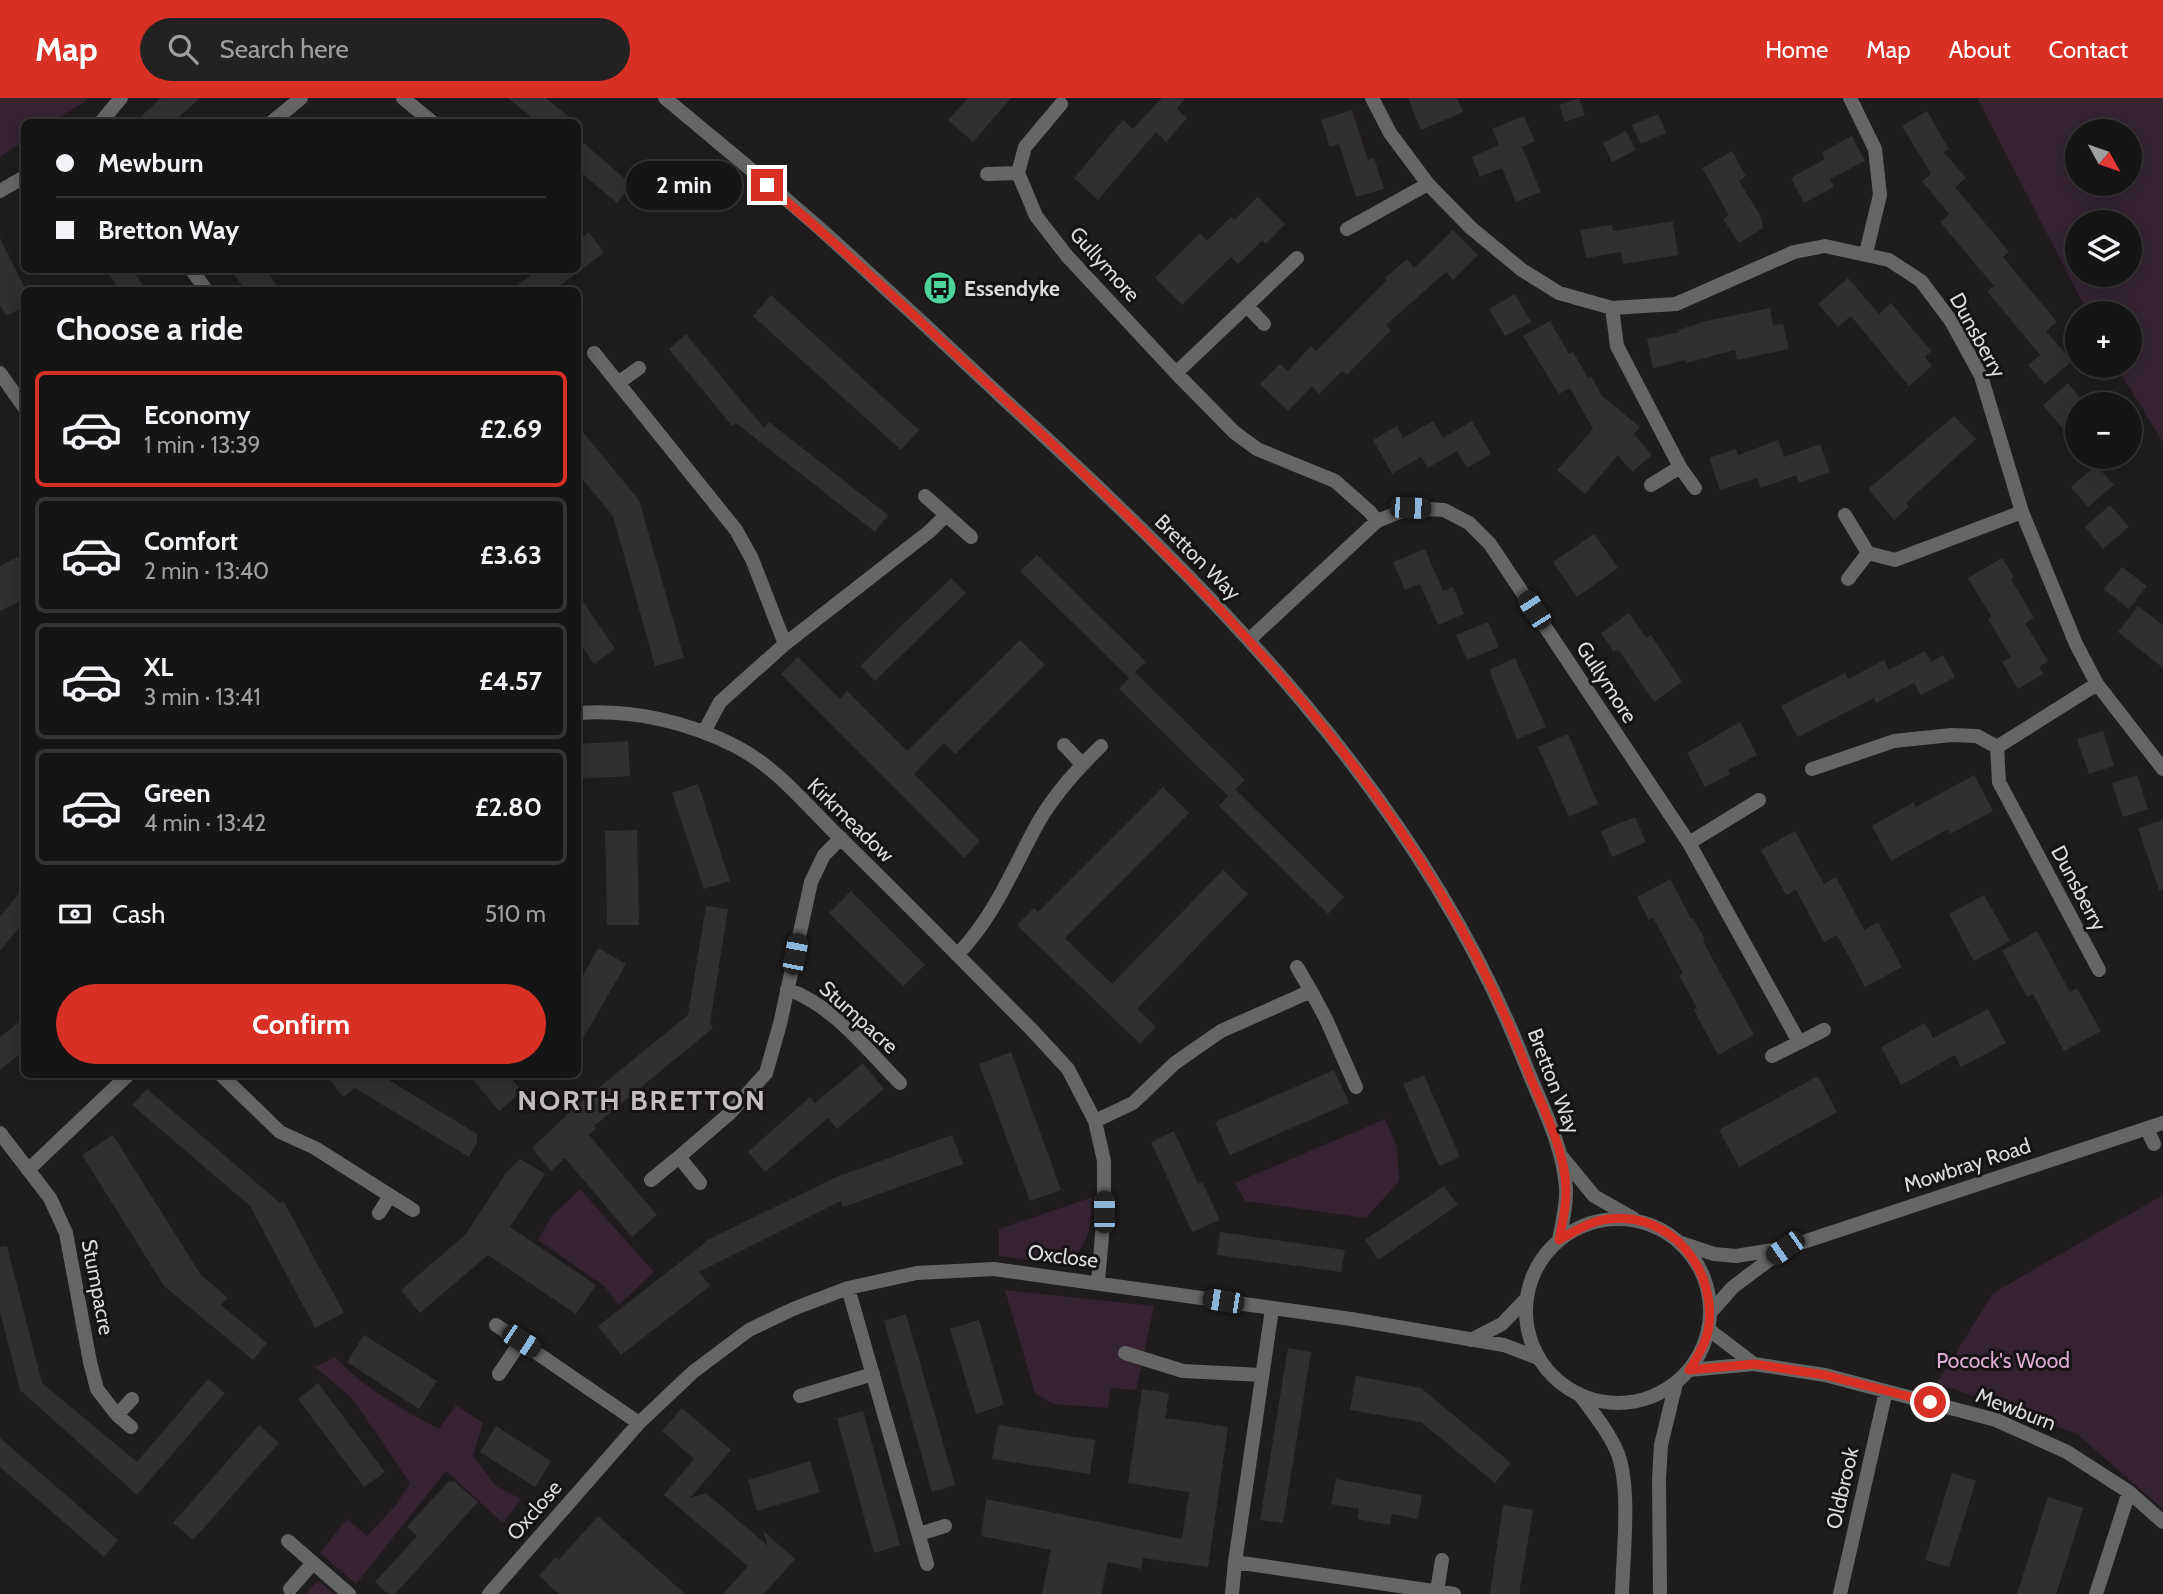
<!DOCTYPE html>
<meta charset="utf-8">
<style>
body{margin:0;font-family:Cabin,sans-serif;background:#232223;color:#f1f3f6;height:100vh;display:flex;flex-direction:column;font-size:26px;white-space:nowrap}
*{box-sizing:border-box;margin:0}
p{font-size:23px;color:#9e9fa1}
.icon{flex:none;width:38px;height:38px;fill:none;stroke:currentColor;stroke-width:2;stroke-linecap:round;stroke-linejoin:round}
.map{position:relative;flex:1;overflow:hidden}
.details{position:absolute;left:21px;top:189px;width:560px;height:791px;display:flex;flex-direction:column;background:#161516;border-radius:10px;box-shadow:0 4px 18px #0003,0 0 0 2px #353435}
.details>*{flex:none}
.top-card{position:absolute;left:21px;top:21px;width:560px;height:154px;border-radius:10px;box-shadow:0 4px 18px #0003,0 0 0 2px #353435;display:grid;align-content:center;height:154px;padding:0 35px;background:#161516}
.needle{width:46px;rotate:130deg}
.fabs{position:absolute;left:2065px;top:21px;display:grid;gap:14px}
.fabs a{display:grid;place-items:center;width:77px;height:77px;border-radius:50%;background:#161516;box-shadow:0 4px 18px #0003,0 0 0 2px #353435;font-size:35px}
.end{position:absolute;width:32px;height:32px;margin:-16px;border:9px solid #d93025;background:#fff;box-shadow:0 0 0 4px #fff}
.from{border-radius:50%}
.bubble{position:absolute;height:49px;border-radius:24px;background:#161516;box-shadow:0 4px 18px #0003,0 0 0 2px #353435;font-size:23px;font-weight:700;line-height:49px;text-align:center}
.car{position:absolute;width:21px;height:42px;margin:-21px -10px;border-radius:9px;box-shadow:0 0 5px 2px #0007;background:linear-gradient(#222 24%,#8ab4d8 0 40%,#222 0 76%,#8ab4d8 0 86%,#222 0)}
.top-card b{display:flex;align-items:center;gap:24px;height:66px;font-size:26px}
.top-card b+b{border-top:2px solid #353435}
.top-card i{width:18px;height:18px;background:#f1f3f6}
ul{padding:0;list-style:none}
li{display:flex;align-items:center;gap:21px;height:116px;margin:0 14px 10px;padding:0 21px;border:4px solid #353435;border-radius:10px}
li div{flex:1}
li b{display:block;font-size:26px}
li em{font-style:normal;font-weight:700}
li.active{border-color:#d93025}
li>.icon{width:63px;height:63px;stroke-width:1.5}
h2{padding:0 35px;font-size:32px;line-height:84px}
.pay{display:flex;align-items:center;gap:18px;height:77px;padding:0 35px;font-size:26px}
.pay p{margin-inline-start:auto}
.primary-button{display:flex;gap:14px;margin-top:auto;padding:14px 35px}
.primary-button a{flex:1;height:80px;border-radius:42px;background:#d93025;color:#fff;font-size:28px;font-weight:700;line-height:80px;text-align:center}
header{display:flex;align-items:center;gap:42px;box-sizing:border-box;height:98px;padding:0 35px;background:#d93025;color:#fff}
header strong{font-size:33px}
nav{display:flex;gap:38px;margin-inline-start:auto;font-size:24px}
.search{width:490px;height:63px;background:#232223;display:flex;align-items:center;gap:18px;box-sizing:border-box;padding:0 24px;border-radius:38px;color:#9e9fa1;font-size:26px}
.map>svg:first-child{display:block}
.green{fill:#352331;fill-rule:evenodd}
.building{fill:#322f31}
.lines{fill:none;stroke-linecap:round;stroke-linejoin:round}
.service{stroke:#656766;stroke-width:14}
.minor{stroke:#656766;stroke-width:14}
.tertiary{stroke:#656766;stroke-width:14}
.route{stroke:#d93025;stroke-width:9}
.labels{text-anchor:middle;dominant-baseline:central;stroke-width:6;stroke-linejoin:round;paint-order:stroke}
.street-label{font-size:21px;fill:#dddbdd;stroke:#151314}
.poi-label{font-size:21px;font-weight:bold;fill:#dddbdd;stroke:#151314;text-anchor:start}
.park-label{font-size:21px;fill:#deabd2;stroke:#151314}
.district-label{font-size:28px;font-weight:bold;letter-spacing:2px;fill:#c1bdc0;stroke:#151314}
</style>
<header>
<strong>Map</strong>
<div class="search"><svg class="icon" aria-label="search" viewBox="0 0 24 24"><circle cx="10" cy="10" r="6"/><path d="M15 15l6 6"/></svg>Search here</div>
<nav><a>Home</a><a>Map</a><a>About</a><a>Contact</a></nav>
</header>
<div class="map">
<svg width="2163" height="1496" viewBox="0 0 2163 1496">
<rect width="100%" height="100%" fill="#1e1c1d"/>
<path class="green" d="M0,0h90l-37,24h-29v19l-24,16z
M1977,0h186v344l-47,-76h14v-53h-42zM2130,33v53h-53v-53zM2130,124v53h-53v-53z
M1385,1021l12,28 2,34 -33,37 -121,-17 -10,-18z
M580,1091l74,83 -35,33 -14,-18 -67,-47 14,-24z
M2163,1097v314l-86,-75 -140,-51 56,-90z
M1093,1099c-2,13 -2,32 -8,44 -14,32 -59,17 -86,15v-27z
M1005,1192l149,16 -18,84 -25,-2 -3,20 -55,-4 -18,-11z
M335,1259c30,32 66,51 104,72l17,-24 27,18 -10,33 23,30 25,13 -18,24 -57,-52 -90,113 -36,-31 27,-34 20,17 29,-31 14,-22 -58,-85 -37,-31z
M318,1482l16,14h-28z"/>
<path class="building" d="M161,0h39l-27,24h-38z
M508,0h38l29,24h-38z
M968,0h43l-38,44 -25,-22z
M1162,0h23l-8,11 10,9 -21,24 -10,-10 -58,68 -24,-22 49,-58 10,9z
M1408,0h49l6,14 -42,18z
M1579,0l6,17 -20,7 -6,-17z
M1352,12l16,50 6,-2 10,31 -28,8 -17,-53 -9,3 -9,-27z
M1927,13l22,38 -5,3 22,26 -11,9 54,65 -6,5 54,65 -11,9 26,30 -27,23 -17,-19 12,-10 -53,-64 7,-5 -54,-64 9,-8 -27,-33 9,-7 -29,-48z
M1658,16l8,19 -25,11 -9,-19z
M1524,18l11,25 -13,6 19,45 -25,10 -14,-34 -22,9 -8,-20 27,-12 -7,-16z
M1626,33l10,19 -24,12 -9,-19z
M1852,38l13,25 -35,18 4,8 -30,16 -13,-25 34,-19 -3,-7z
M578,40l54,47 -15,18 -39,-33z
M1732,53l14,25 -7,5 21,34 3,13 -24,15 -16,-24 6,-4 -27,-47z
M1258,99l27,27 -19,20 -4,-3 -24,23 -7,-7 -49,48 -27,-27 45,-45 7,8 24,-24 3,3z
M1673,123l5,34 -55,9 -2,-12 -35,6 -6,-28 32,-5 1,6z
M1453,132l25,25 -25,25 -7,-8 -60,53 5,5 -44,45 -5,-4 -23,23 -7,-8 -24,25 -28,-27 20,-20 8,7 23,-25 5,5 71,-71 -2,-2 22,-19 7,9z
M589,134l15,21 -50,37h-44l29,-20h39v-29z
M0,140l24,48v21l-18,9 -6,-11z
M105,172h27l15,20h-27z
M230,172h35l16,20h-35z
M1848,180l31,36 12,-11 40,48 -6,6 7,9 -23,20 -58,-70 -13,11 -20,-23z
M1515,196l16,28 -26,14 -16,-27z
M771,197l148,135 -18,20 -148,-134z
M1770,210l3,17 10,-1 6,25 -52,11 -2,-10 -49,13v-3l-33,8 -6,-29 32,-7 -1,-2 28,-9z
M1550,223l19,33 4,-2 15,26 3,-2 11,20 38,31 -6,7 18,21 -20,17 -14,-17 -33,39 -28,-24 36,-41 -23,-41 -11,6 -36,-58z
M686,236l78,94 5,-6 119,93 -13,17 -139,-109 -4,3 -63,-77z
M2068,285l16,20 -7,1v42l-34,-41z
M1954,318l22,23 -70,64 3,4 -15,13 -26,-31z
M1433,323l10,17 29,-17 19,33 -24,14 -10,-17 -29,17 -7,-11 -29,17 -19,-34 24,-14 6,12z
M578,328l61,74 45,158 -29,8 -42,-150 -35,-42z
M1778,342l6,17 36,-13 10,28 -31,11 -3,-8 -35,13 -4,-10 -37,12 -11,-32 27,-9 2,6z
M2096,367l18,20 -26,22 -17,-20z
M2110,407l19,22 -26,22 -18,-22z
M1594,436l24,34 -41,29 -24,-35z
M1425,451l18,42 10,-4 11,27 -26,11 -18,-41 -15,6 -12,-28z
M24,456v45l-24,12v-45z
M1037,457l109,107 -11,10 110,108 -10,9 109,108 -16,17 -109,-108 11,-12 -2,2 -109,-107 10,-11 -109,-107z
M2002,460l12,19 -3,2 23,39 -9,5 23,38 -9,6 4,7 -25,15 -16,-27 9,-5 -23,-38 3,-3 -23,-38z
M2122,469l25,19 -18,23 -25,-20z
M951,480l15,15 -91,88 -15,-15z
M578,496l37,55 -21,15 -16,-24z
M2138,508l25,19v43l-45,-36z
M1629,515l17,25 5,-3 31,47 -28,20 -36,-53 -4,3 -13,-19z
M1488,524l11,25 -32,13 -11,-25z
M1020,542l25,25 -90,89 -11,-11 -30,31 66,67 -16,17 -183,-184 17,-17 42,42 7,-8 60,60z
M1925,553l6,11 12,-7 12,22 -34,18 -7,-12 -38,20 -2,-5 -76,39 -17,-31 64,-33 3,6 36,-19 5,10z
M1515,560l31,69 -29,12 -28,-69z
M1740,624l17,33 -29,15 2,4 -25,13 -18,-34z
M2103,633l11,35 -25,8 -12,-35z
M1568,636l30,70 -29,13 -31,-70z
M628,643l2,35 -52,3v-35z
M1974,677l19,36 -43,23 -2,-5 -57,32 -19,-35 42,-24 2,5z
M2137,677l11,34 -25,8 -11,-34z
M698,686l32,97 -26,8 -32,-96z
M1163,689l26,26 -124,125 47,46 111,-114 25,24 -111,115 19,18 -16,17 -123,-119 17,-17 4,4z
M1635,719l11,25 -34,15 -11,-26z
M2163,722v70h-4l-21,-62z
M637,732l2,95h-32l-2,-94z
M1795,733l29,53 12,-7 28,53 14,-8 24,45 -37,20 -28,-52 -13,7 -28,-52 -10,5 -25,-45z
M1670,781l21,40 2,-1 12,22 -2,1 51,94 -36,20 -24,-45 3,-2 -18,-33 4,-2 -30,-55 -4,2 -12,-23z
M24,789v34l-24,30v-34z
M851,793l74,74 -22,21 -74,-73z
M1984,797l26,46 -36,20 -25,-47z
M706,808l22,3 -18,114 3,5 -119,98 2,2 -7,7 68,80 -25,22 -67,-79 -14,13 -19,-23 43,-41 113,-92z
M2037,833l33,61 7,-4 24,43 -37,20 -31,-57 -6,3 -25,-46z
M598,850l28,16 -48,83v-63z
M1988,911l18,34 -45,24 -6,-12 -54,30 -20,-38 44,-24 8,15z
M24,920v33l-24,19v-33z
M1011,954l50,138 -31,11 -51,-137z
M863,965l21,26 -47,40 -9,-11 -63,54 -17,-20 62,-55 5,6z
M1334,972l15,33 -119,52 -15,-33z
M325,976h54l98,60v8l-8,15 -114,-69 -12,9z
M468,976h39l15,17 -23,20z
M1424,977l36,82 -21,9 -36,-82z
M1818,978l19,36 -98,55 -20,-37z
M147,991l133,114 4,-1 60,111 -29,15 -65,-122 -118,-101z
M1174,1033l24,53 4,-2 18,38 -28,12 -41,-90z
M113,1037l88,140 27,23 -7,7 46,38 -14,17 -89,-74 -82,-131z
M952,1037l11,29 -120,43 -2,-6 -142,71 11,14 -89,69 -23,-29 108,-84 -1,-1 129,-63z
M520,1061l25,15 -35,53 86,58 -20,29 -88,-59 -68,58 -19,-23 64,-55 41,-62z
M1444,1088l14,19 -80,55 -13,-20z
M1220,1134l125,18 -4,22 -124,-17z
M7,1148l35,137 95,79 71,-83 17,14 -88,102 -117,-105 -20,-78v-65z
M906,1216l49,171 -23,7 -48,-171z
M979,1222l25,85 -28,9 -26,-85z
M364,1237l73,46 -18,28 -72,-47z
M1288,1250l23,4 -28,171 -23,-3z
M1356,1278l65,12 90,75 -16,20 -74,-61 -71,-12z
M318,1285l67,89 -21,15 -66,-88z
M1142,1291l27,4 -4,25 63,9 -20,140 -65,-9 -2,11 -33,-7 -7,32h-59l9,-44 -70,-14 5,-37 196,40 7,-47 -61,-9z
M682,1310l49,42 -41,48 16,-5 62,53 -5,-15 32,28 -31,35h-41l25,-28 -84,-71 30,-36 -32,-28z
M863,1313l37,134 -26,8 -37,-135z
M259,1327l20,18 -86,97 -20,-17z
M998,1327l97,15 -5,34 -98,-15z
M496,1328l55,35 -16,26 -55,-35z
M0,1340l118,102 -14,17 -104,-90z
M810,1363l10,31 -63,19 -9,-31z
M1952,1375l24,8 -27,86 -24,-7z
M1336,1381l86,16 -4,24 -26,-5 -2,11 -33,-6 2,-10 -28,-5z
M448,1384h7l23,20 -83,92h-7l-13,-12 42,-46 -10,-9z
M2048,1399l35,11 -17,56 -10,30h-39z
M1503,1407l30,5 -14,84h-29z
M598,1418l87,78h-126l-20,-18 16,-19 4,3z"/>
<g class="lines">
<path class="service" d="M2147,1031l7,15
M1125,1255l58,18 79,4
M800,1298l73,-22"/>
<path class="minor" d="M403,0l29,24
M1372,0l18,35 38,51 43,44 51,42 37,23 53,15 64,-4 118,-52 31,-6 64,14 32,21 30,40 30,55 41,136 54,132 21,40 66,85
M1850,0l25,51 5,46 -14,58
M1061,6l-36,43 -7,26 18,43 31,40 109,117 58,59 23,17 78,32 35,31 7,9
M101,24l20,-24
M272,24l29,-24
M987,76l31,-1
M0,93l24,-14
M1347,131l81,-45
M192,172l14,20
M1247,208l17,18
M1612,210l5,38 63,121 15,21
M594,255l142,177 16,29 33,85
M0,275l24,34
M1176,275l121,-115
M618,285l21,-15
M1651,387l29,-18
M925,398l46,41
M1845,417l23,38 -20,26
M1868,455l27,7 127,-48
M1250,541l127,-118 33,-13 34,2 25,13 21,21 199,299 110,199
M578,615c54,-4 111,9 159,34 37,19 67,55 96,84 68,66 134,134 200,200l35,38 27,52 9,40v51l-6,70
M704,634l16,-30 65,-58 145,-113 15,-15
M1064,647l18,19
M1997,649l2,35 100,188
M1812,671l82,-28 57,-6 26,1 20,11 100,-63
M1689,745l70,-43
M957,857c37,-37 57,-89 82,-134 16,-27 39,-53 62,-75
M787,891c46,16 79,60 113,94
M1311,893l15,28 30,68
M1772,958l52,-26
M220,976l60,58 35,16 98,62
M1095,1023l38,-18 42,-40 46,-32 90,-40 -14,-24
M0,1035l50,65 16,35 24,129 7,27 20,26 15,-16
M28,1072l101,-96
M651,1082l28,-23
M700,1085l-21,-26 51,-44 36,-40 14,-49 31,-142 13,-27 17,-17
M379,1115l11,-17
M848,1190l79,276
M496,1227l143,98
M1708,1231l46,35
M1471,1242l31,-16 24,-25
M1689,1272l65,-6 71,11 171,45 71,32 62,40 34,30
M499,1276l22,-33
M117,1317l14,12
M919,1436l26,-8
M288,1443l61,53
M1235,1464l219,32
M290,1491l23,-26
M1437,1493l5,-31
M489,1496l150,-171 54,-51 56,-42 44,-21 55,-21 69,-15 77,-4 357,50 153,26 34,13
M1232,1496l3,-32 37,-253
M1840,1496l46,-203
M2096,1496l33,-102"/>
<path class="tertiary" d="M665,0c57,48 116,95 171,145 57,52 114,105 170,158 206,189 414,395 518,660 16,41 39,83 42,127 1,17 -4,36 -7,52
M1562,1059l32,39 39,22
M1526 1213a92 92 0 1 1 184 0a92 92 0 1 1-184 0Z
M1681,1145l33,11 22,2 49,-8 378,-125
M1710,1215l23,-26 48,-36
M1580,1297c14,19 29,37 38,59 13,36 5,100 4,140
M1660,1496l-1,-115 2,-34 15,-62"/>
</g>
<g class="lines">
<path class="route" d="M767,87c82,68 159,142 238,215 206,190 417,397 520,664 15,39 42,87 41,129 0,16 -4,32 -7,47 16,-9 31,-19 49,-21 64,-8 111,53 100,112 -3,14 -11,27 -19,39l65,-6 71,11 105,27"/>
</g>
<defs>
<symbol id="bus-disc" viewBox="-11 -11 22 22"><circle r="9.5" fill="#4bd49b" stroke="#151314"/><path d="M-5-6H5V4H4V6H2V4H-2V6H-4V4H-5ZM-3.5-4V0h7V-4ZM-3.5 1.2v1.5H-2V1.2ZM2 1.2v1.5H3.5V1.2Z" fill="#111"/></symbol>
</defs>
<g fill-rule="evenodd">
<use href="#bus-disc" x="921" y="171" width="38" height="38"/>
</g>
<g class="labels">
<g class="street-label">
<text transform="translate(1105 166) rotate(48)">Gullymore</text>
<text transform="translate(1978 237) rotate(61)">Dunsberry</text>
<text transform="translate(1198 459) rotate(45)">Bretton Way</text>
<text transform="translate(1607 584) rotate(57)">Gullymore</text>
<text transform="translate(851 722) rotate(44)">Kirkmeadow</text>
<text transform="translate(2079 790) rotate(62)">Dunsberry</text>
<text transform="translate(859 919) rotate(42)">Stumpacre</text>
<text transform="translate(1554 983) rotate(69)">Bretton Way</text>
<text transform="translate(1967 1067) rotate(-18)">Mowbray Road</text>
<text transform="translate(1063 1158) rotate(7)">Oxclose</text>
<text transform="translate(98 1189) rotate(79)">Stumpacre</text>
<text transform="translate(2016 1311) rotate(21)">Mewburn</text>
<text transform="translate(1842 1390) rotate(-77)">Oldbrook</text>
<text transform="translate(534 1412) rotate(-49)">Oxclose</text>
</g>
<g class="poi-label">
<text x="964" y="190">Essendyke</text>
</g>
<g class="park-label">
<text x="2003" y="1262">Pocock's Wood</text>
</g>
<g class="district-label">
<text x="642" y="1002">NORTH BRETTON</text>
</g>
</g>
</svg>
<div class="fabs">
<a><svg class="needle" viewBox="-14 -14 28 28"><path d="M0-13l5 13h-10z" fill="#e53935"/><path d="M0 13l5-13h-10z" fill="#9e9fa1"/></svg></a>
<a><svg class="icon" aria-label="layers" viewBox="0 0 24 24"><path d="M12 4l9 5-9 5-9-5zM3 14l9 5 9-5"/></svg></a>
<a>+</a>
<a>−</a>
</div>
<i class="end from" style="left:1930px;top:1304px"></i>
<i class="end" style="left:767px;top:87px"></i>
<div class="bubble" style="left:626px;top:63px;width:116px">2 min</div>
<i class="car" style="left:1410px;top:410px;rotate:92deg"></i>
<i class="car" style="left:1534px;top:512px;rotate:327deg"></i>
<i class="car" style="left:795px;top:856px;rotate:11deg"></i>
<i class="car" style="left:1104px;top:1114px;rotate:0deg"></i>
<i class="car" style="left:1785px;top:1150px;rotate:235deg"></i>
<i class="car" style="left:1223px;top:1203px;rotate:279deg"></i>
<i class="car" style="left:521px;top:1243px;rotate:123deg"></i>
<div class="top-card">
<b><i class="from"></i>Mewburn</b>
<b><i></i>Bretton Way</b>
</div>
<section class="details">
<h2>Choose a ride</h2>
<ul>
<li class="active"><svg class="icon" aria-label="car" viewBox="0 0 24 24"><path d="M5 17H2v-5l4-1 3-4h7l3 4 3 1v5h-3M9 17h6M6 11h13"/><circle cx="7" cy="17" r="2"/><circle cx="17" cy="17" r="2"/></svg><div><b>Economy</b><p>1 min · 13:39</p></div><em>£2.69</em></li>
<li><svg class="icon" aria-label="car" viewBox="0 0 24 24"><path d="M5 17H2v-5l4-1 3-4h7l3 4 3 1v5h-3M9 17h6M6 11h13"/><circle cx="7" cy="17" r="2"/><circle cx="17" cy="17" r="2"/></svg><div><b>Comfort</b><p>2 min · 13:40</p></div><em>£3.63</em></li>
<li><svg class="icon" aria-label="car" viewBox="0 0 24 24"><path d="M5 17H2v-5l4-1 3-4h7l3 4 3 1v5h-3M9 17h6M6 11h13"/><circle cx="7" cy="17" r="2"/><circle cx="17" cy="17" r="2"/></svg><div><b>XL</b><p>3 min · 13:41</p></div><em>£4.57</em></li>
<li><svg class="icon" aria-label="car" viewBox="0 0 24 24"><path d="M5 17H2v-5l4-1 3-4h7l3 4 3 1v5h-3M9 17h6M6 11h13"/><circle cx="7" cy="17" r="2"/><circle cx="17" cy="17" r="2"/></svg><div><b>Green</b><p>4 min · 13:42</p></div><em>£2.80</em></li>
</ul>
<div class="pay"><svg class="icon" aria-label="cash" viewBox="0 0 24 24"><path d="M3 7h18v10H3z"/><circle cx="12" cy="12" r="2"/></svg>Cash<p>510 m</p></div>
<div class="primary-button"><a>Confirm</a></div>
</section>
</div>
